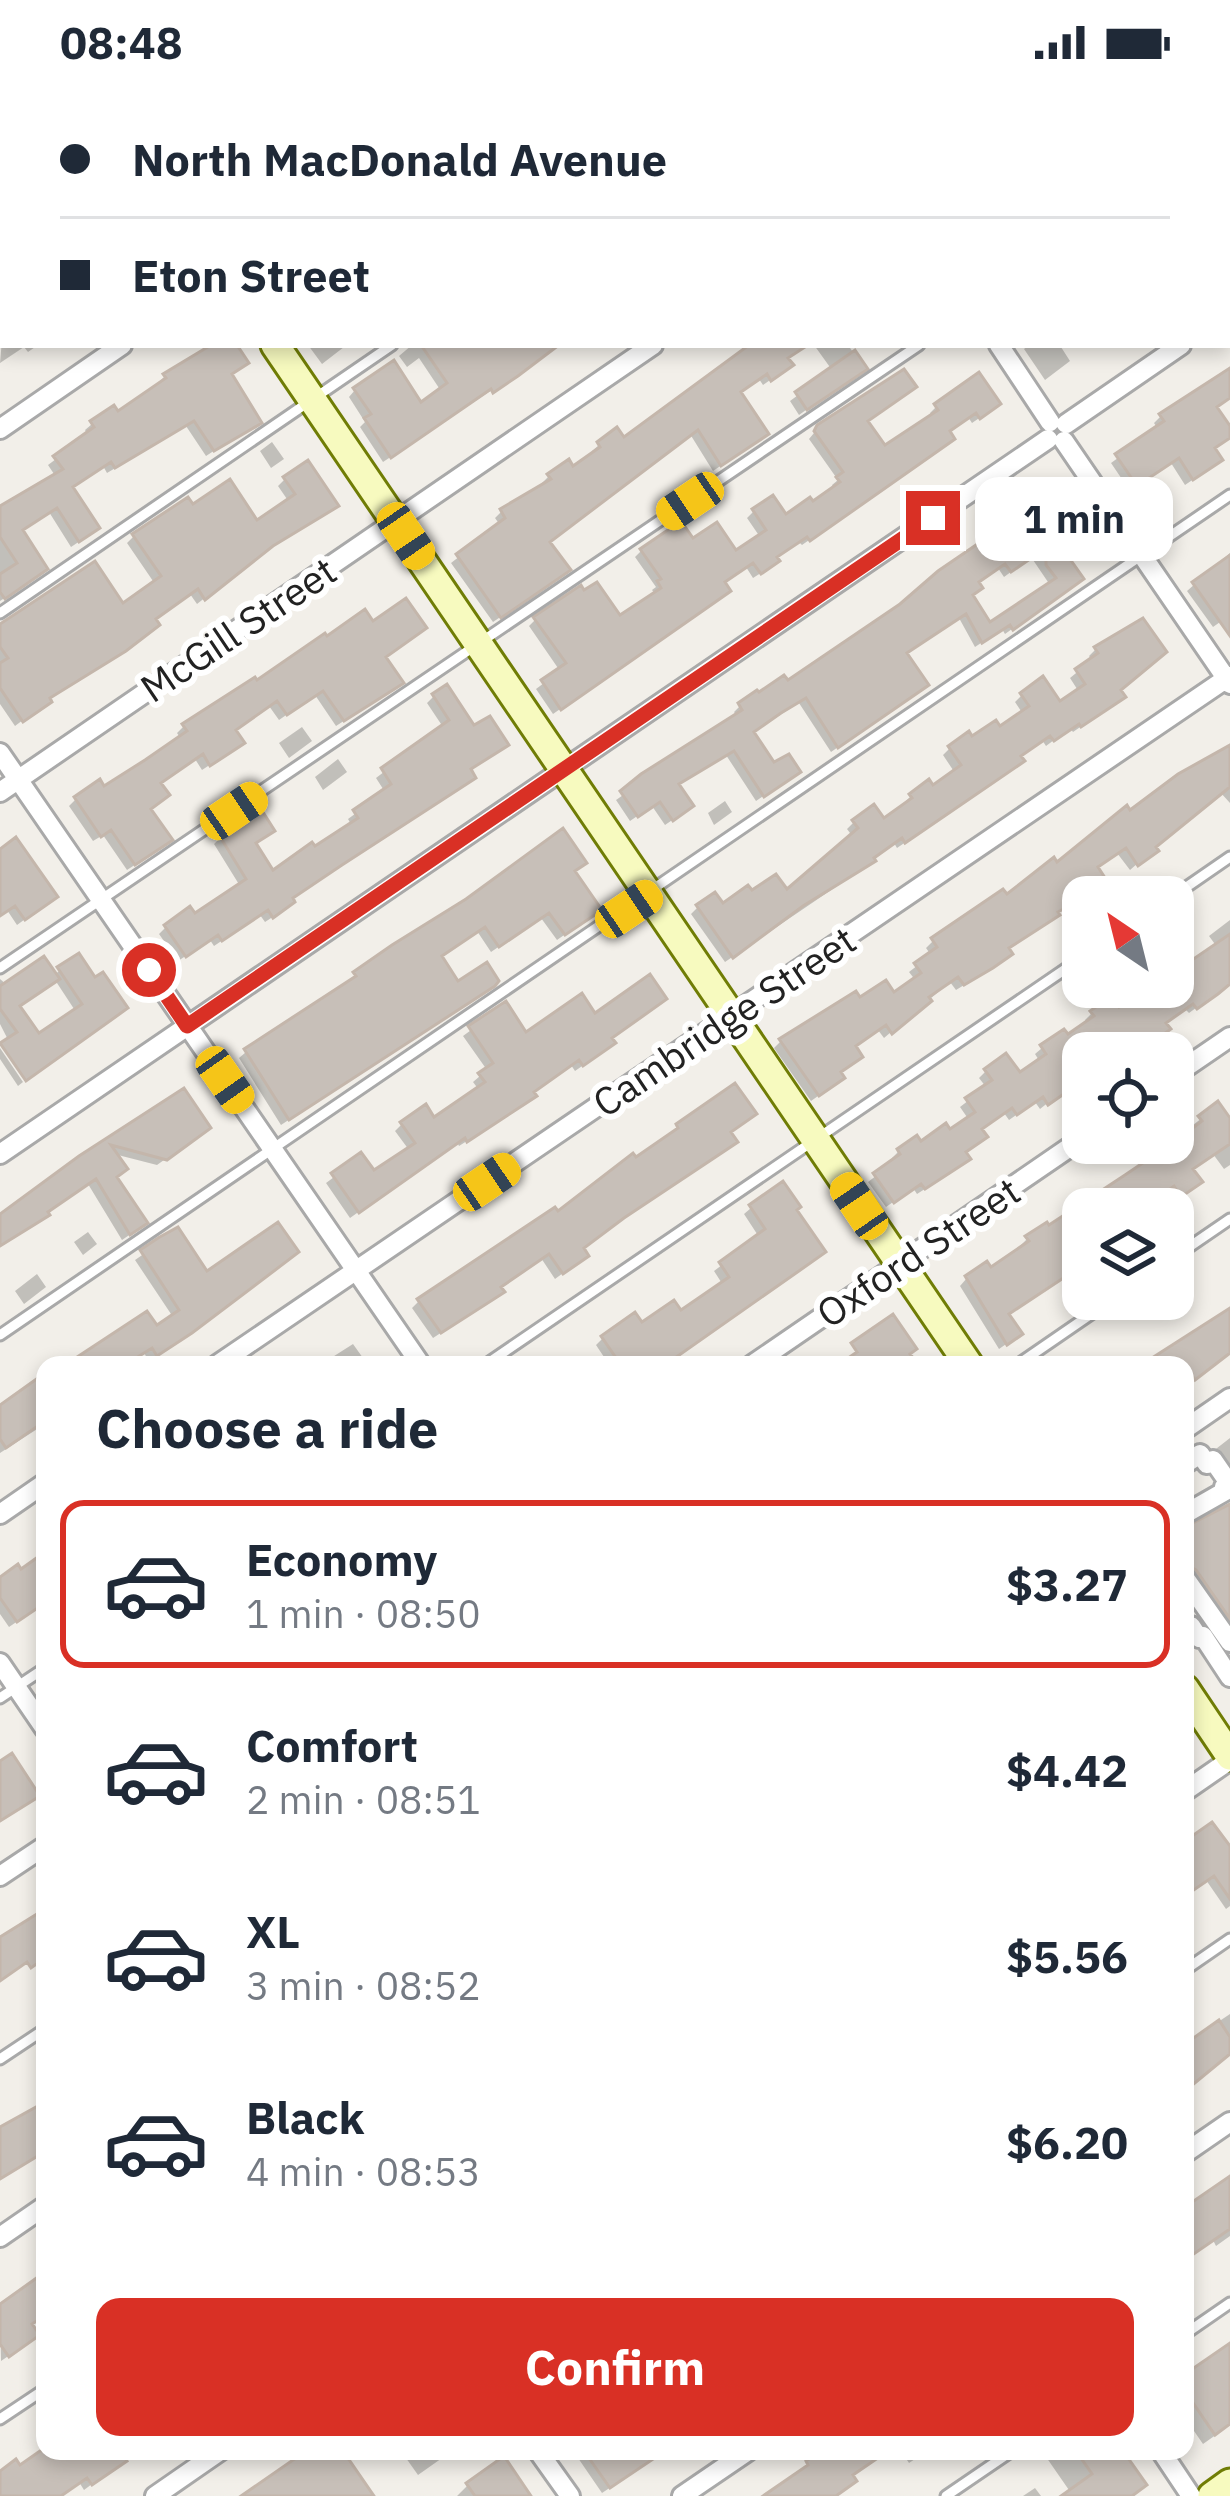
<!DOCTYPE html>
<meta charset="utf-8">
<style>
body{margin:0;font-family:"IBM Plex Sans",sans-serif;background:#f6f6f7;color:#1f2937;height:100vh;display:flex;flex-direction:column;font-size:45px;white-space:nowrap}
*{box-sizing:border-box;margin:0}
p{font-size:39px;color:#747a83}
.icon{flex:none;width:66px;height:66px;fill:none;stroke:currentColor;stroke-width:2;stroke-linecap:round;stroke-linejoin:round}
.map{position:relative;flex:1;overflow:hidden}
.details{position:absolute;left:36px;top:1272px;width:1158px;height:1104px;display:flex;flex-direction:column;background:#fff;border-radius:24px;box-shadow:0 6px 18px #0003}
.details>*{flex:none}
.top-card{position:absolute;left:0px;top:0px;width:1230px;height:264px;box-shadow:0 6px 18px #0003;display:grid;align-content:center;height:264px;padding:0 60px;background:#fff}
.needle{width:78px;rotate:325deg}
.controls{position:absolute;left:1062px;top:792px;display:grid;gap:24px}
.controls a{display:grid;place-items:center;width:132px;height:132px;border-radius:24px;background:#fff;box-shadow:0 6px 18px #0003;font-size:60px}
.end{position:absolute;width:54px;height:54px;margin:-27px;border:15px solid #d93025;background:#fff;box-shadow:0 0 0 6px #fff}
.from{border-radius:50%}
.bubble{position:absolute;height:84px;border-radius:24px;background:#fff;box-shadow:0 6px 18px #0003;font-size:39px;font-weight:700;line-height:84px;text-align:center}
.car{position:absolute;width:36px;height:72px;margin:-36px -18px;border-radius:15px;box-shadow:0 0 9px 3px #0007;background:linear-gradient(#f5c518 24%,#345 0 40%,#f5c518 0 76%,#345 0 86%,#f5c518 0)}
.top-card b{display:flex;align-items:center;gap:42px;height:114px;font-size:45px}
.top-card b+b{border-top:3px solid #e0e1e3}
.top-card i{width:30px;height:30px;background:#1f2937}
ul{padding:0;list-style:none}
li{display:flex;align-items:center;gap:36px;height:168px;margin:0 24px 18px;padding:0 36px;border:6px solid transparent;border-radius:24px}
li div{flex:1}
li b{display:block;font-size:45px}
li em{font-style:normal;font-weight:700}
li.active{border-color:#d93025}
li>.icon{width:108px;height:108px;stroke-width:1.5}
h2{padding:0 60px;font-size:54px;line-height:144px}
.action{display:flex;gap:24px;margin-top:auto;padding:24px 60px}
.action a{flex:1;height:138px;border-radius:24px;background:#d93025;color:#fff;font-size:48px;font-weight:700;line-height:138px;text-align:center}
.status{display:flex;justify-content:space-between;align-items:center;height:84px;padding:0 60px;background:#fff;direction:ltr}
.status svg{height:33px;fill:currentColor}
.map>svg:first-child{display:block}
.shadow{fill:#0003;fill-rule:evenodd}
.building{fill:#c7bfb8;stroke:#c4b6ab;stroke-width:3;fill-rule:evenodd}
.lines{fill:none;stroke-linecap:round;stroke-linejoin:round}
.lane-casing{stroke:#a9a9a9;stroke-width:15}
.street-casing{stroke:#a9a9a9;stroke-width:24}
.secondary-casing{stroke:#707d05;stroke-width:33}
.lane{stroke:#fff;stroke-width:9}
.street{stroke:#fff;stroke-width:18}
.secondary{stroke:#f7fabf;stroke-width:27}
.route{stroke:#d93025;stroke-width:15}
.labels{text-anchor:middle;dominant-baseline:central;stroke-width:12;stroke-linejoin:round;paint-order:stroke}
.street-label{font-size:39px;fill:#222;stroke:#fff}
</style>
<div class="status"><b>08:48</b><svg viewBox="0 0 49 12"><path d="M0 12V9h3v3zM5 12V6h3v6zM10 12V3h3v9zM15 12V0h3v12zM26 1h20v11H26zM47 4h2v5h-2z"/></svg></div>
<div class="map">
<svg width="1230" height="2412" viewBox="0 0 1230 2412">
<rect width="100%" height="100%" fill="#f2efe9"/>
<path class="shadow" d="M129,0h90l-5,3z
M266,0h83l2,3h-83z
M614,0h50v3h-54z
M3,43v61l-3,2v-61z
M1230,135v39l-3,2v-39z
M3,243v18h35l-10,7 -4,-5 -24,16z
M215,261h18l-4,30 29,47 -52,34 -20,-30 -79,47 -4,-7 -33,22 19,47 -18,12 -22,-35 -29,19 18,45 -38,25v-91l56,-33 -8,-12 40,-30 -3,-5 7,-6 26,-9 42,-29 -2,-3 7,-7z
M308,261h35l1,2 -22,17z
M412,261h148l-177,117 -23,-35 5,-5 -16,-25 6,-7 66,16 20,-15 -22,-33 -12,9 -8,-11z
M750,261h57l-21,14 -3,12 -20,14 -4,-6 -21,14 21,47 -46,31 -23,-37 -143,108 13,35 -67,45 -42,-59 49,-38 -5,-7 6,-6 44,-26 -3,-3 7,-7 24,-6 22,-15 -3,-4 7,-6 25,-4z
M814,261h34l16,23 -65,47 -9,-14 42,-31z
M1029,261h34l-2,2 9,14 -25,19 -21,-31z
M1230,288v25l-16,11 16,27 -18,14 1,17 -28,19 -14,-22 -41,28 -19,-28 47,-34 -4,-6 7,-7z
M936,323l55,3 -19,13 -4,-6 -21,15 -2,13 -143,100 -3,-3 -25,16 -4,9 -17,11 -7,-11 -24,16 -1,14 -168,117 -17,-25 24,-18 -31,-45 6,-6h85l36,-25 -4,-5 4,-3 -21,-30 6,-6 51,-8 43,11 25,-17 -13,-19 7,-7 31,7 49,-29 -2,-4 6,-5 -29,-41 10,-12 46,-5 19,27 49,-32 -3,-4z
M272,358l12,17 -13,9 -11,-17z
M285,395l50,26 -73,48 -65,51 -7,-10 -175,132 -15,-22v-76l122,-21 33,-23 -28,-41 7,-7 58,-28 65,16 32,-22 -11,-16z
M1051,452l23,49 -69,49 -3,-5 -27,18 -16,-29 -55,37 14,36 -87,61 -32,-49 -48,30 22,33 17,12 -34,23 -30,-46 -49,30 7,27 -19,13 -13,-19 -22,15 -14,-21 121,-84 -3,-4 6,-6 47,-22zM1031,473l19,28 -61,41 -19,-30 6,-13 22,-15 6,9z
M1230,469v62l-17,12 -26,-36z
M1096,565l22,42 -3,12 -42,29 -3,-4 -24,18 -4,-6 -24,17 -4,11 -117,80 -3,-5 -29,24 -140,95 -34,-48 7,-7h24l30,-12 34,-2 67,-56 -6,-8 7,-7h29l23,-16 -2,-3 7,-7 21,-7 23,-16 -12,-18 7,-7 50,-18 23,-16 -8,-12 7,-7 37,10 20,-13 -9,-14 22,-18 -3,-4z
M383,574l10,31 -57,37 -21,-31 -36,25 -10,-14 -36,25 1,18 -32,21 -7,-11 -37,25 -10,26 14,37 -35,23 -24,-35 -10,6 -24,-35 7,-7 28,-9 77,-51 -4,-6 7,-7z
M434,612l40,33 -6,42 -178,128 -5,10 -20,13 -5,-7 -46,31 -4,-6 -32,21 -19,-27 7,-7 28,-9 46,-32 -26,-42 7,-7 32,8 20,29 79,-48 -4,-7 37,-27 -9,-14 67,-51 -16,-24z
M302,643l10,14 -23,17 -10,-15z
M1230,671v48l-10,-11 -90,78 -13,-17 -22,15 10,15 -7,7 -15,7 -4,7 -4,-6 -69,52 -24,24 -26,16 -6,-8 -66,56 -6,-8 -25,17 -18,37 -24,17 -37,-53 7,-7 79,-39 34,-6 22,-15 -7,-9 22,-17 -5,-7 7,-7 73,-42 124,-85z
M338,675l9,13 -24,18 -8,-13z
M725,717l7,11 -18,13 -6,-12z
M0,769l47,50 -30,22 -10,-15 -7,5z
M572,788l19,44 -34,24 -16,-22 -50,34 -14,-21 -38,26 19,28 31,2 -208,138 -42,-67 7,-6 104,-69 5,-9z
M1230,836v63l-41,30 -4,-4 -22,15 -3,12 -17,12 -4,-6 -16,11h-40v22l-43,34 -5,-7 -26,18 -5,-7 -25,17 -16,23 5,6 -7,7 -44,28 -4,-6 -27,19 -18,-25 26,-20 -2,-4 7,-7 51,-18 19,-13 -9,-13 26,-20 -7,-9 7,-7 33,6 21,-15 -5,-8 7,-6 21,-15 4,5 21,-14 -3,-4 7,-7 26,-2 23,-16 -5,-8h37v-10l44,-30 -8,-11z
M78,873l14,76 -64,46 -28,-55v-45l7,6 47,-10zM55,896l21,32 -38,26 -21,-31z
M505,921l20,31 69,-19 15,22 -4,11 -30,21 -4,-6 -40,28 3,3 -7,7 -68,43 -2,-4 -107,76 -24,-35 35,-26 12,17 36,-24 -14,-19 7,-7 31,-3 46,-31 -6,-8 14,-12 -24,-34z
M0,964l23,34 -5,4 -18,-27z
M183,1008l17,42 -43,31 -43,-11v24l24,51 -16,11 -34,-56 -88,63v-33z
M1217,1022l13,18v41l-6,4 -11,-15 -22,16 1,19 -19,13 -7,-11 -23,15 2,3h-62v64l-4,3 -4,-6 -69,45 6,25 -13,9 -39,-63 7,-8 23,-7 33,-22 -3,-3 7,-7 21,-10 99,-65 -3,-5 7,-7 13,-9 9,2 23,-16 -3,-4z
M678,1043l50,6 -147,116 -3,13 -23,17 -14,-21 -42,30 -5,10 -61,40 -21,-30 7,-7 138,-86z
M751,1124l42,2 23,49 -150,106h-62l4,-2 -12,-18 7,-7 78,-24 42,-29 -9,-14 45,-34 -15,-23z
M177,1147l4,108 -32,22 -5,-8 -19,12h-58l89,-36 17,-12 -38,-57z
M88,1148l9,12 -14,11 -9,-13z
M37,1190l9,13 -22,17 -9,-13z
M1230,1226v43l-43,31 -2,-19h-39z
M353,1260l15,21h-48z
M45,1295v45l-45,29v-46z
M1230,1354v50l-27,-29z
M1230,1419v142l-45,-64v-53z
M45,1471v52l-2,-3 -34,23 -9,-13v-33l21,-8z
M1185,1762l45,3v57l-4,3 -20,-29 -21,15z
M1230,1930v39l-45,37v-46z
M1230,2098v54l-14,10 -3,-6 -28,20v-48z
M45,2194v37l-16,11v16l-28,19 -1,-53z
M1230,2263v78l-27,19 -18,-26v-40z
M45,2367h91l-52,39 -5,-8 -19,14h-60v-22l19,-5z
M401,2367h51l-34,24z
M584,2367h81l-63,42 -24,-35z
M901,2367h26l-18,12z
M1047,2367h73l23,34 -11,11h-66l5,-3 -27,-39z
M468,2401l59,11h-70z
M1035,2404l6,8h-18z"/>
<path class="building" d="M211,261h26l12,18 -17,11 30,49 -48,28 -20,-30 -79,47 -4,-6 -38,25 27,41 -21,14 -22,-34 -34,22 25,39 -43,30 -5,-7v-18l17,-11 -17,-26v-31l63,-37 -10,-13 41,-29 -4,-6 24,-16 4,6 48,-33 -3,-4z
M421,261h138l-41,31 -25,17 -2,-4 -100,69 -27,-40 7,-4 -18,-26 41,-28 27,42 26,-19z
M749,261h59l-20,13 6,7 -23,16 -4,-7 -26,18 28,42 -48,32 -23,-36 -148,112 21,28 -70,48 -45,-64 49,-36 -5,-9 51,-30 -4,-5 22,-15 4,7 27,-19 -3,-5 20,-15 7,10z
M855,266l13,19 -61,41 -12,-18z
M1230,284v30l-13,9 13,19v12l-15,10 8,12 -30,20 -14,-22 -42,28 -22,-32 49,-33 -5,-7z
M904,285l13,18 -49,34 17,24 53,-35 -4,-6 45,-32 22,32 -21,15 -4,-6 -26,18 5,8 -145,102 -3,-4 -30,20 3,4 -19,13 -8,-11 -28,19 6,9 -170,119 -20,-30 25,-17 -33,-46 48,-32 3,5 13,-8 23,33 41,-27 -4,-7 4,-2 -21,-30 41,-28 12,17 24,-16 19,28 30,-20 -14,-21 21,-14 13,19 24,-17 3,4 27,-19 -4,-5 7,-5 -29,-41 3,-6z
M308,376l31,46 -66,40 -68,54 -7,-11 -42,30 4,6 -34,26 -76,47 2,4 -29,20 -23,-34v-25l8,-5 -8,-11v-23l95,-63 28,42 38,-27 -29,-42 56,-37 5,7 37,-25 27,41 38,-26 -12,-17z
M1058,405l20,30 -25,16 31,44 -71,51 -3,-5 -28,18 -16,-29 -59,39 22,32 -91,63 -32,-50 -25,15 -27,19 20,30 15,-8 12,18 -37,25 -30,-46 -55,33 15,22 -21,15 -13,-19 -22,15 -18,-26 21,-17 101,-64 -4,-7 19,-13 2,2 25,-17 4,5 112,-76 38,-33zM1046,464v17l10,13 -66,44 -17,-27 10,-7 -4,-6 26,-18 6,8z
M1230,471v81l-38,-54z
M406,514l21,30 -41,29 18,26 -60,38 -21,-30 -36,24 -10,-14 -41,29 9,13 -35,23 -7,-12 -42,29 9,12 -19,14 22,31 -38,25 -24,-35 -10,7 -27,-40 26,-18 4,7 41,-26 42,-29 -5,-7 73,-47 2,3 68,-47 2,3 38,-27 8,12z
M1143,534l24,34 -46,38 5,7 -45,30 -2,-3 -25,17 -4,-5 -29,20 4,5 -120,82 -3,-5 -28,20 2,3 -73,45 -70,52 -37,-53 19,-13 8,11 25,-18 4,5 24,-16 11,15 71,-61 -6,-8 22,-16 10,14 28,-20 -3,-4 20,-15 4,6 28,-20 -13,-19 21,-15 3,5 24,-16 4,6 29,-20 -9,-13 23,-17 17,25 25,-17 -10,-15 23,-16 -4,-6z
M447,600l27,41 16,-9 19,29 -38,24 5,9 -134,87 -49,33 2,4 -22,16 -5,-8 -46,31 -4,-6 -32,22 -22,-32 26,-19 5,7 51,-34 -27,-44 42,-26 14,22 -19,12 17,27 39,-28 3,4 43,-28 -5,-8 38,-26 -10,-16 68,-48 -17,-26z
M1230,661v42l-74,60 3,4 -21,15 -12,-18 -28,19 11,17 -51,28 2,3 -51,33 4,6 -20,14 -29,17 -6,-8 -29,20 3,4 -40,33 -6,-9 -30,21 7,11 -22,15 4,6 -26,18 -40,-57 77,-48 4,6 26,-17 8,12 27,-19 -7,-10 23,-16 -6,-9 72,-49 4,5 47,-37 3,5 70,-57 3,5 48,-36z
M563,744l24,35 -12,8 27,39 -37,25 -16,-22 -50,34 -14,-20 -43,29 16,25 29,-19 12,19 -4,5 -206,134 -45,-71 112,-73 -3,-4 39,-27 74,-46z
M16,753l42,60 -33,23 -10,-14 -15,10v-67z
M1230,850v50l-12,10 -21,15 -4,-5 -27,19 5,6 -20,14 -3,-5 -23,15h-42v22l-17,13 2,3 -20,14 -5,-8 -26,18 -5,-7 -30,21 6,8 -22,15 5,7 -46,30 -4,-5 -27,19 -21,-30 27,-19 -3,-5 20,-14 4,6 25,-18 4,6 25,-17 -10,-14 27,-18 -8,-11 22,-16 14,19 26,-18 -6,-9 24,-16 4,5 26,-18 -4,-5 22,-15 7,11 28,-20h26v-14z
M79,869l16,24 8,-5 25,36 -102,73 -26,-38 17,-11 -17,-23v-23l44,-30 16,23 -40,27 19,27 43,-29 -25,-37z
M650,890l17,25 -55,39 4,5 -33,23 -4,-6 -45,32 3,4 -70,46 -2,-4 -106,75 -28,-40 30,-21 13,18 41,-27 -15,-21 26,-18 8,13 51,-35 -7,-9 15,-10 -25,-37 38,-25 20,31 56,-39 13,20z
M735,999l22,31 -26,18 7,10 -114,76 -40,30 5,8 -26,18 -14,-20 -48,33 4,5 -64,41 -24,-34 138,-92 3,4 75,-58 3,4 42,-29 -2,-4z
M184,1004l27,40 -44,32 -56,-15 17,24 -11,8 31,46 -18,12 -34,-56 -48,33 2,3 -50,31v-32l79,-58z
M1218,1017l12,17v26l-37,25 10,13 -22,15 -7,-11 -33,23h-58v56l-74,49 14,20 -16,11 -42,-69 22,-15 4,6 38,-26 -4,-5 22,-14 2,3 76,-50 28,-19 -4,-6 10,-7h14l29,-22 -4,-5z
M783,1097l18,26 -4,3 29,42 -161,113h-44l-20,-29 34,-24 7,10 32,-22 7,10 48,-33 -10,-15 46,-33 -16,-24z
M278,1138l21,30 -107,81 -35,23 -5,-8 -27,17h-60l82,-54 10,14 22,-15 -39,-60 18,-12 20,-11 29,44z
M1230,1224v45l-35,27 -10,-15h-44z
M893,1230l24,35 -7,5 9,11h-81l19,-13 -6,-9z
M45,1289v48l-39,27 -6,-9v-34z
M1230,1420v115l-34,-49 -11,-6v-37z
M45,1468v51l-28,19 -17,-24v-21l18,-13 3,5z
M12,1669l28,43 -40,25v-60z
M1212,1738l18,24v53l-16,-23 -29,20v-55z
M45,1825v49l-14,10 -4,-6 -27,19v-44z
M1219,1936l11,17v17l-45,37v-47z
M45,2018v44l-6,5 2,3 -41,25v-52z
M1230,2092v53l-45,31v-53z
M45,2188v44l-13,8 8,11 -31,22 -9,-13v-40z
M1230,2259v81l-15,11 -30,-44v-17z
M40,2367h80l7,10 -35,24 -5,-7 -26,18h-61v-25l16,-12 4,6z
M306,2367h37l31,45h-133z
M584,2367h81l-55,37z
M821,2367h67l-35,24 4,6 -21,15h-73l45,-31 -2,-4z
M1076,2367h47l24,34 -15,11h-71l31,-22z
M504,2372l27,40h-56l-9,-13z"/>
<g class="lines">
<defs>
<path id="lane" d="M238,3l4,-3
M770,3l4,-3
M1227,52l3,-2
M0,167l3,-2
M0,529l392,-268
M1172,813l58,-40
M0,884l919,-623
M1173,1174l57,-39
M0,1251l1230,-840
M485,1281l598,-408
M1017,1281l96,-66
M0,1614l45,-30
M1185,1886l45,-31
M0,1975l45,-30
M1185,2250l45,-31
M0,2335l45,-30
M946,2412l66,-45"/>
<path id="street" d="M823,0l2,3
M499,3l4,-3
M1029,3l4,-3
M1227,230l3,-2
M999,261l51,77
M1066,340l115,-79
M0,345l122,-84
M1064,357l166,243
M0,669l421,612
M0,708l653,-447
M1173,992l57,-39
M0,1070l1048,-715
M217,1281l1013,-689
M752,1281l331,-227
M1185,1345l45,-31
M1185,1380l15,-10 7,10 6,-4 16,23 -5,4 3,3 -42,24
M0,1430l45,-31
M1185,1494l45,64
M1185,1546l6,-4 8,12 4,-2 27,41
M0,1579l45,66
M1185,1707l45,-31
M0,1792l45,-30
M1185,2069l45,-31
M0,2153l45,-31
M538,2367l32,45
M1161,2367l30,45
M155,2412l65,-45
M682,2412l66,-45"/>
<path id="secondary" d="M99,0l2,3
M275,261l694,1020
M1185,1605l45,67
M1212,2412l18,-13"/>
</defs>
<use href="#lane" class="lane-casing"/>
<use href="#street" class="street-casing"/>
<use href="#secondary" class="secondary-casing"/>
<use href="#lane" class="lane"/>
<use href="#street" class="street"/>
<use href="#secondary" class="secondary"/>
</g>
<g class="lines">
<path class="route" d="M149,886l38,56 746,-508"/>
</g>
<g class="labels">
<g class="street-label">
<text transform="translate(238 545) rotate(-34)">McGill Street</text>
<text transform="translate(724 937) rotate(-34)">Cambridge Street</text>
<text transform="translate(918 1168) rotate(-34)">Oxford Street</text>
</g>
</g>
</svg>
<div class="controls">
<a><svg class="needle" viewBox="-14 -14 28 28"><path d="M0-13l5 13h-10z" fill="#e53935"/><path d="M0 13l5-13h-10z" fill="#747a83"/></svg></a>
<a><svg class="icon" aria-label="locate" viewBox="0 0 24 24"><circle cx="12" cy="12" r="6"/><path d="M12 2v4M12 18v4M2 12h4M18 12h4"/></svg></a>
<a><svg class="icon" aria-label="layers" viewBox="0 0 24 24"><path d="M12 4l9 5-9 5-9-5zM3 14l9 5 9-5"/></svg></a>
</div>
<i class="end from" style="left:149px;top:886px"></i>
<i class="end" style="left:933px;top:434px"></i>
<div class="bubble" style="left:975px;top:393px;width:198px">1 min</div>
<i class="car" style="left:690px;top:417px;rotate:236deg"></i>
<i class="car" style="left:406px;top:452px;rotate:146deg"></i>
<i class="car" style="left:234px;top:727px;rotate:56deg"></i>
<i class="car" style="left:629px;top:825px;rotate:56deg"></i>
<i class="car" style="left:225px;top:996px;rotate:145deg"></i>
<i class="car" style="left:487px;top:1098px;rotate:56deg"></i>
<i class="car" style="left:859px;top:1122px;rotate:326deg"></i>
<div class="top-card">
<b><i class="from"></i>North MacDonald Avenue</b>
<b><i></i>Eton Street</b>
</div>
<section class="details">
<h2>Choose a ride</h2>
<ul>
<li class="active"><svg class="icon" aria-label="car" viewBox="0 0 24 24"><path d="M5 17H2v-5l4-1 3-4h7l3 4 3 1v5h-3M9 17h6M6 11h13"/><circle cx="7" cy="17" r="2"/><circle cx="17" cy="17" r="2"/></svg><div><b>Economy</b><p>1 min · 08:50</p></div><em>$3.27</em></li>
<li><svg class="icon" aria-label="car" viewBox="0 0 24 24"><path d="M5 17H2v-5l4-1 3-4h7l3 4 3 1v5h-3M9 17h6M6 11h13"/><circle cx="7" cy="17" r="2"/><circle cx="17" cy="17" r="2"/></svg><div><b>Comfort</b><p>2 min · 08:51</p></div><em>$4.42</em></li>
<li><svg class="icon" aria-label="car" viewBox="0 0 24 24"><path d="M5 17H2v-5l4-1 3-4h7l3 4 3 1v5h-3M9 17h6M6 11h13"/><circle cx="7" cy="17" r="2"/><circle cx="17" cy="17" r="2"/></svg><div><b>XL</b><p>3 min · 08:52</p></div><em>$5.56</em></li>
<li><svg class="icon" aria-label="car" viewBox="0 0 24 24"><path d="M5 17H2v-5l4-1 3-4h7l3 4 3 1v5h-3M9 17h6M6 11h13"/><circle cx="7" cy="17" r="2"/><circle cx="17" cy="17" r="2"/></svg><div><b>Black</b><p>4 min · 08:53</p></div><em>$6.20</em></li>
</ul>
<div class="action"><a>Confirm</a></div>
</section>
</div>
